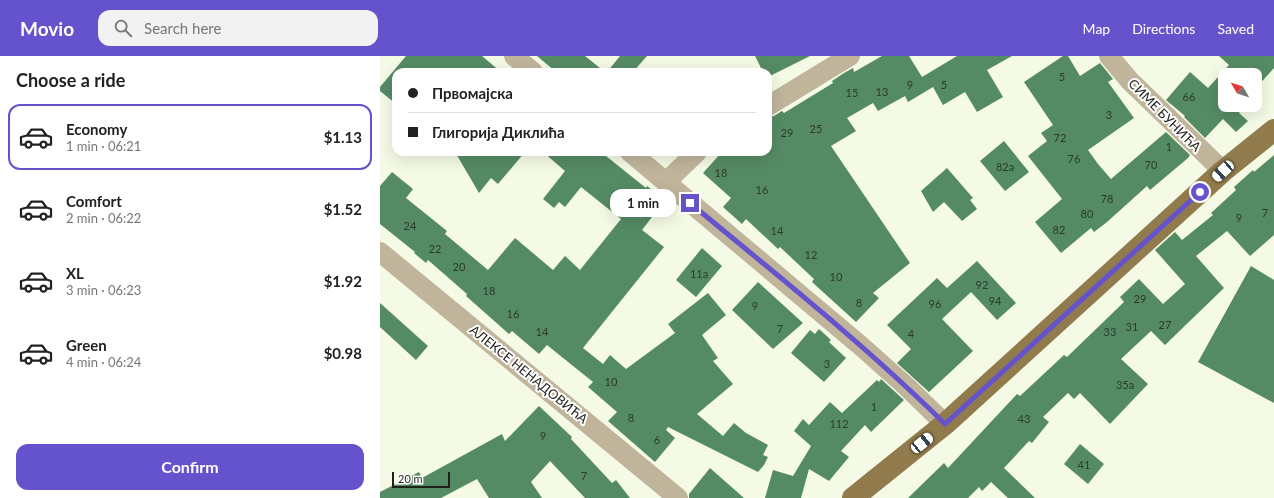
<!DOCTYPE html>
<meta charset="utf-8">
<style>
body{margin:0;font-family:Lato,sans-serif;background:#f2f2f2;color:#222;height:100vh;display:flex;flex-direction:column;font-size:15px;white-space:nowrap}
*{box-sizing:border-box;margin:0}
p{font-size:13px;color:#767676}
.icon{flex:none;width:22px;height:22px;fill:none;stroke:currentColor;stroke-width:2;stroke-linecap:round;stroke-linejoin:round}
.map{position:relative;flex:1;overflow:hidden}
.side{display:flex;flex-direction:column;background:#fff;width:380px}
.side>*{flex:none}
.guide{position:absolute;left:12px;top:12px;width:380px;height:88px;border-radius:12px;box-shadow:0 4px 16px #0002;display:grid;align-content:center;height:88px;padding:0 16px;background:#fff}
.needle{width:26px;rotate:309deg}
.buttons{position:absolute;left:838px;top:12px;display:grid;gap:8px}
.buttons a{display:grid;place-items:center;width:44px;height:44px;border-radius:8px;background:#fff;box-shadow:0 4px 16px #0002;font-size:20px}
.scale{position:absolute;left:12px;bottom:10px;width:58px;box-sizing:border-box;padding-left:4px;border:2px solid #1e2019;border-top:0;font-size:11px;line-height:14px;white-space:nowrap;color:#1e2019;-webkit-text-stroke:3px #fff;paint-order:stroke}
.end{position:absolute;width:18px;height:18px;margin:-9px;border:5px solid #6453cc;background:#fff;box-shadow:0 0 0 2px #fff}
.from{border-radius:50%}
.bubble{position:absolute;height:28px;border-radius:12px;background:#fff;box-shadow:0 4px 16px #0002;font-size:13px;font-weight:700;line-height:28px;text-align:center}
.car{position:absolute;width:12px;height:24px;margin:-12px -6px;border-radius:5px;box-shadow:0 0 3px 1px #0007;background:linear-gradient(#fff 24%,#345 0 40%,#fff 0 76%,#345 0 86%,#fff 0)}
.guide b{display:flex;align-items:center;gap:14px;height:38px;font-size:15px}
.guide b+b{border-top:1px solid #e0e0e0}
.guide i{width:10px;height:10px;background:#222}
ul{padding:0;list-style:none}
li{display:flex;align-items:center;gap:12px;height:66px;margin:0 8px 6px;padding:0 8px;border:2px solid transparent;border-radius:12px}
li div{flex:1}
li b{display:block;font-size:15px}
li em{font-style:normal;font-weight:700}
li.current{border-color:#6453cc}
li>.icon{width:36px;height:36px;stroke-width:1.5}
h2{padding:0 16px;font-size:18px;line-height:48px}
.action{display:flex;gap:8px;margin-top:auto;padding:8px 16px}
.action a{flex:1;height:46px;border-radius:12px;background:#6453cc;color:#fff;font-size:16px;font-weight:700;line-height:46px;text-align:center}
header{display:flex;align-items:center;gap:24px;box-sizing:border-box;height:56px;padding:0 20px;background:#6453cc;color:#fff}
header strong{font-size:19px}
nav{display:flex;gap:22px;margin-inline-start:auto;font-size:14px}
.search{width:280px;height:36px;background:#f2f2f2;display:flex;align-items:center;gap:10px;box-sizing:border-box;padding:0 14px;border-radius:12px;color:#767676;font-size:15px}
main{display:flex;flex:1;min-height:0}
.map>svg:first-child{display:block}
.building{fill:#558b64}
.lines{fill:none;stroke-linecap:round;stroke-linejoin:round}
.minor{stroke:#c0b49b;stroke-width:20}
.major{stroke:#917b4c;stroke-width:22}
.route{stroke:#6453cc;stroke-width:5}
.labels{text-anchor:middle;dominant-baseline:central;stroke-width:4;stroke-linejoin:round;paint-order:stroke}
.number-label{font-size:11px;fill:#2c3b2c}
.street-label{font-size:13px;fill:#1e2019;stroke:#fff}
</style>
<header>
<strong>Movio</strong>
<div class="search"><svg class="icon" aria-label="search" viewBox="0 0 24 24"><circle cx="10" cy="10" r="6"/><path d="M15 15l6 6"/></svg>Search here</div>
<nav><a>Map</a><a>Directions</a><a>Saved</a></nav>
</header>
<main>
<section class="side">
<h2>Choose a ride</h2>
<ul>
<li class="current"><svg class="icon" aria-label="car" viewBox="0 0 24 24"><path d="M5 17H2v-5l4-1 3-4h7l3 4 3 1v5h-3M9 17h6M6 11h13"/><circle cx="7" cy="17" r="2"/><circle cx="17" cy="17" r="2"/></svg><div><b>Economy</b><p>1 min · 06:21</p></div><em>$1.13</em></li>
<li><svg class="icon" aria-label="car" viewBox="0 0 24 24"><path d="M5 17H2v-5l4-1 3-4h7l3 4 3 1v5h-3M9 17h6M6 11h13"/><circle cx="7" cy="17" r="2"/><circle cx="17" cy="17" r="2"/></svg><div><b>Comfort</b><p>2 min · 06:22</p></div><em>$1.52</em></li>
<li><svg class="icon" aria-label="car" viewBox="0 0 24 24"><path d="M5 17H2v-5l4-1 3-4h7l3 4 3 1v5h-3M9 17h6M6 11h13"/><circle cx="7" cy="17" r="2"/><circle cx="17" cy="17" r="2"/></svg><div><b>XL</b><p>3 min · 06:23</p></div><em>$1.92</em></li>
<li><svg class="icon" aria-label="car" viewBox="0 0 24 24"><path d="M5 17H2v-5l4-1 3-4h7l3 4 3 1v5h-3M9 17h6M6 11h13"/><circle cx="7" cy="17" r="2"/><circle cx="17" cy="17" r="2"/></svg><div><b>Green</b><p>4 min · 06:24</p></div><em>$0.98</em></li>
</ul>
<div class="action"><a>Confirm</a></div>
</section>
<div class="map">
<svg width="894" height="442" viewBox="0 0 894 442">
<rect width="100%" height="100%" fill="#f4fae5"/>
<path class="building" d="M26,0h76l19,16h-105v32l-16,-13v-4z
M157,0h48l20,16h-49z
M240,0h27l-14,16h-26z
M375,0h55l-42,21v-5h-5z
M502,0h27l13,21 35,-21h55l-25,14 16,27 -26,15 -12,-20 -22,13 -10,-18 -25,15 -3,-6 -27,15 -5,-8 -26,15 9,13 -25,15 79,117 -37,30 6,5 -23,24 -44,-40 2,-3 -34,-32 -2,2 -32,-30 -4,5 -19,-17 8,-9 -28,-25 19,-21h46v-35l6,-1 8,-5 2,2 49,-30 -1,-2 12,-8 9,-5 1,4z
M683,0h5l12,20 20,-13 13,16 -5,3 26,36 -46,32 10,14 13,15 55,-47 24,23 -2,3 -38,32 -3,-4 -40,36 -13,10 -3,-4 -30,25 -26,-31 27,-23 -34,-43 19,-15 -6,-8 12,-8 -29,-43z
M839,0h55v12l-19,21v-14h-30v30h22l-8,8 9,8 -12,11 -13,-13 -18,19 -21,-21 1,-1 -19,-16 24,-28 18,16 21,-23z
M624,85l25,31 -24,19 -25,-30z
M75,96h70l-27,32 -7,-6 -12,15z
M163,96h58l45,36 1,-2 18,14 -23,30 22,17 -81,101 20,16 7,-9 16,14 49,-36 -7,-9 40,-31 18,22 -24,20 16,23 -5,3 20,23 -36,30 26,22 11,-13 12,10 22,12 -5,10 5,2 -4,8 -6,7 -90,-45 -2,3 9,8 -20,24 -47,-41 9,-9 -29,-25 5,-5 -46,-37 -8,9 -27,-23 -3,3 -43,-38 1,-2 -39,-34 -2,3 -12,-10 1,-1 -35,-28v-38l12,-14 21,17 -7,9 41,33 -2,3 43,36 27,-32 38,32 12,-14 15,14 41,-51 -40,-32 -16,20 -6,-5 -5,6 -11,-9 22,-28z
M894,99v80l-24,21 -23,-25 -31,25 28,32 -59,57 -14,-14 -30,28 27,25 -38,40 -30,-31 -6,6 -6,-6 -25,24 6,5 -17,21 -3,-2 -25,27 31,30h-27l-17,-16 -9,9 -3,-4 -11,11h-60l36,-35 4,5 69,-74 3,2 44,-41 3,2 57,-55 -4,-5 19,-18 24,25 22,-20 -30,-34 20,-18 7,8 31,-25 -2,-2 25,-23 -2,-3 19,-17 1,2z
M567,112l26,30 -3,2 7,9 -15,12 -18,-19 -11,10 -12,-21z
M322,192l20,18 -26,31 -20,-17z
M597,205l39,42 -19,17 -26,-28 -29,27 31,32 -44,41 -32,-29 14,-14 -24,-24 50,-47 10,10z
M871,210l23,14v123l-76,-41z
M378,226l45,41 -30,26 -41,-39z
M0,247l48,43 -12,14 -36,-33z
M439,273l12,11 -2,2 17,16 -22,24 -33,-29 19,-23 5,4z
M501,323l23,21 -33,32 -6,-7 -24,26 8,6 -20,24 -20,-12 -8,29h-36l8,-28 20,6 18,-30 -17,-15 9,-12 6,6 21,-23 12,11 35,-33 2,2z
M159,350l33,31 -1,2 41,44 4,-3 14,18h-45l-35,-37 -19,21 11,16h-53l-12,-19 -36,19h-61v-6l39,-20 3,6 80,-44 3,7z
M700,388l24,20 -16,20 -24,-20z
M330,412l34,30h-55v-4z"/>
<g class="lines">
<path class="minor" d="M134,0l19,16
M729,0l21,25 93,90
M388,50l82,-50
M250,96l231,194 46,41 38,37
M286,126l31,-30
M0,196l298,246"/>
<path class="major" d="M473,442l92,-74 278,-253 51,-41"/>
</g>
<g class="lines">
<path class="route" d="M310,147c87,72 175,142 255,221l255,-232"/>
</g>
<g class="labels">
<g class="number-label">
<text x="682" y="20">5</text>
<text x="530" y="28">9</text>
<text x="564" y="28">5</text>
<text x="502" y="35">13</text>
<text x="472" y="36">15</text>
<text x="809" y="40">66</text>
<text x="729" y="58">3</text>
<text x="436" y="72">25</text>
<text x="407" y="76">29</text>
<text x="680" y="81">72</text>
<text x="789" y="90">1</text>
<text x="694" y="102">76</text>
<text x="771" y="108">70</text>
<text x="625" y="110">82a</text>
<text x="341" y="116">18</text>
<text x="382" y="133">16</text>
<text x="727" y="142">78</text>
<text x="885" y="156">7</text>
<text x="707" y="157">80</text>
<text x="859" y="161">9</text>
<text x="30" y="169">24</text>
<text x="679" y="173">82</text>
<text x="397" y="174">14</text>
<text x="55" y="192">22</text>
<text x="431" y="198">12</text>
<text x="79" y="210">20</text>
<text x="319" y="217">11a</text>
<text x="456" y="220">10</text>
<text x="602" y="228">92</text>
<text x="109" y="234">18</text>
<text x="760" y="242">29</text>
<text x="615" y="244">94</text>
<text x="479" y="246">8</text>
<text x="555" y="247">96</text>
<text x="375" y="249">9</text>
<text x="133" y="257">16</text>
<text x="785" y="268">27</text>
<text x="752" y="270">31</text>
<text x="400" y="272">7</text>
<text x="162" y="275">14</text>
<text x="730" y="275">33</text>
<text x="531" y="277">4</text>
<text x="447" y="307">3</text>
<text x="231" y="325">10</text>
<text x="745" y="328">35a</text>
<text x="494" y="350">1</text>
<text x="251" y="361">8</text>
<text x="644" y="362">43</text>
<text x="459" y="367">112</text>
<text x="163" y="379">9</text>
<text x="277" y="383">6</text>
<text x="704" y="408">41</text>
<text x="204" y="419">7</text>
</g>
<g class="street-label">
<text transform="translate(785 59) rotate(45)">СИМЕ БУНИЋА</text>
<text transform="translate(149 318) rotate(39)">АЛЕКСЕ НЕНАДОВИЋА</text>
</g>
</g>
</svg>
<div class="buttons">
<a><svg class="needle" viewBox="-14 -14 28 28"><path d="M0-13l5 13h-10z" fill="#e53935"/><path d="M0 13l5-13h-10z" fill="#767676"/></svg></a>
</div>
<div class="scale">20 m</div>
<i class="end from" style="left:820px;top:136px"></i>
<i class="end" style="left:310px;top:147px"></i>
<div class="bubble" style="left:230px;top:133px;width:66px">1 min</div>
<i class="car" style="left:843px;top:115px;rotate:228deg"></i>
<i class="car" style="left:542px;top:387px;rotate:51deg"></i>
<div class="guide">
<b><i class="from"></i>Првомајска</b>
<b><i></i>Глигорија Диклића</b>
</div>
</div>
</main>
